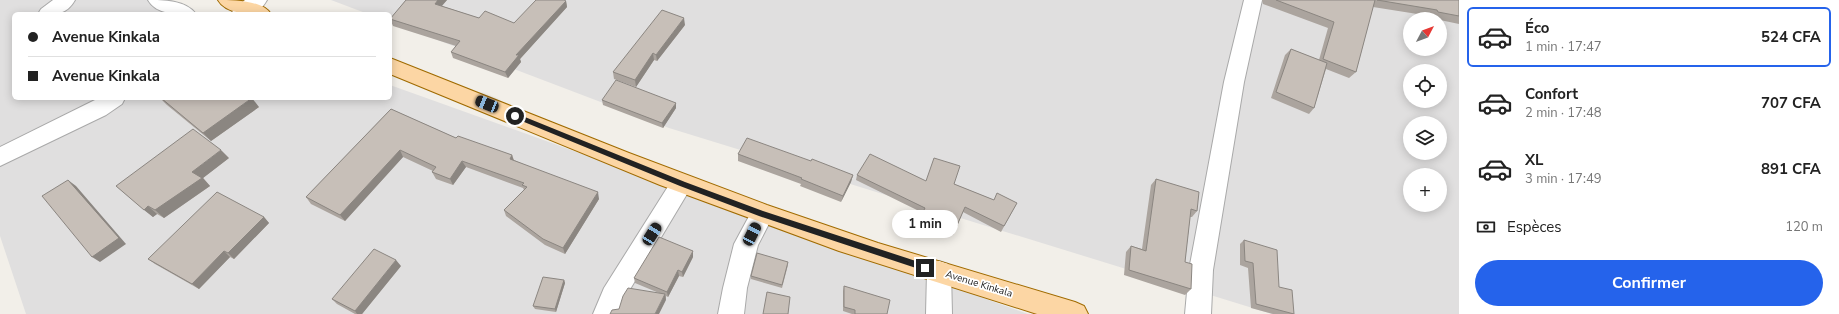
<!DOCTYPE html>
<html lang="fr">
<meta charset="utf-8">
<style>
body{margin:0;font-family:"Nunito Sans",sans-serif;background:#f6f6f6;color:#222;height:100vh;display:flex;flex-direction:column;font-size:15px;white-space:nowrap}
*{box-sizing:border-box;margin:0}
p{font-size:13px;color:#767676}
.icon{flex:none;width:22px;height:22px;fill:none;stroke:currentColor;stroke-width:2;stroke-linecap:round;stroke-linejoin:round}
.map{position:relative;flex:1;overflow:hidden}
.sheet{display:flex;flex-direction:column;background:#fff;width:380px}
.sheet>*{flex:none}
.banner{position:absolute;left:12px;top:12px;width:380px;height:88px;border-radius:6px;box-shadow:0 2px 10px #0003;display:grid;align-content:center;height:88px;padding:0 16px;background:#fff}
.needle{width:26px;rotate:49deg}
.fabs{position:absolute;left:1403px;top:12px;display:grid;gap:8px}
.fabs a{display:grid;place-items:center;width:44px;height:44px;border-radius:50%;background:#fff;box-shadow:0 2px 10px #0003;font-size:20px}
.end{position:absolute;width:18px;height:18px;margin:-9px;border:5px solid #222;background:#fff;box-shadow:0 0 0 2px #fff}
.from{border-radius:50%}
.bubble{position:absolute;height:28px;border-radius:14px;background:#fff;box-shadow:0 2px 10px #0003;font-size:13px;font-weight:700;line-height:28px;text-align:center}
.car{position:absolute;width:12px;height:24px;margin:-12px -6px;border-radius:5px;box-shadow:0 0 3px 1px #0007;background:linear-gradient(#222 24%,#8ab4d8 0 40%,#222 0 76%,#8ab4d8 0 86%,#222 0)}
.banner b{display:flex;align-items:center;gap:14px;height:38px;font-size:15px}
.banner b+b{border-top:1px solid #e0e0e0}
.banner i{width:10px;height:10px;background:#222}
ul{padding:7px 0 0;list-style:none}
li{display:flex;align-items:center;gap:12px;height:60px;margin:0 8px 6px;padding:0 8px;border:2px solid transparent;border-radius:6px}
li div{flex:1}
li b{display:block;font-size:15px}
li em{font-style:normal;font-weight:700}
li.selected{border-color:#2563eb}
li>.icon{width:36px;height:36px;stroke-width:1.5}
.pay{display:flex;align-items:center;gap:10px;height:44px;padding:0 16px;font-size:15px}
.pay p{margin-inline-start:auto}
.primary-button{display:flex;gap:8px;margin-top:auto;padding:8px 16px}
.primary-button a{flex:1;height:46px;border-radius:24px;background:#2563eb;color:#fff;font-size:16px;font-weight:700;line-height:46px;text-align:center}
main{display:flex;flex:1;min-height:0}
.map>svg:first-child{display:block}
.residential{fill:#e0dfdf;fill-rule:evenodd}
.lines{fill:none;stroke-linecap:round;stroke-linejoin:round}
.minor-casing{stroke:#a9a9a9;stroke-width:2}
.major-casing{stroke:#a06b00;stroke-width:2}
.minor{fill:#fff;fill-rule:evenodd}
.major{fill:#fcd6a4;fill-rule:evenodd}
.wall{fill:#aba49e}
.shaded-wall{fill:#8b8681}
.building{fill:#c7bfb8;stroke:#8b8681}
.route{fill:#222}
.labels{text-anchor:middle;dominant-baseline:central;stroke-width:3.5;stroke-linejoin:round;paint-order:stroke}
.street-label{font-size:10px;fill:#222;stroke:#fff}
</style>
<main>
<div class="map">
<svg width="1459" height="314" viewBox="0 0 1459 314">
<rect width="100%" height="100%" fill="#f2efe9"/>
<path class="residential" d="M0,0h154l39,14h-179v84h376v-13l638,229h-1002l-26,-78z
M331,0h1128v314h-187l-603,-186 -279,-106v-8h-22zM1410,19h30v30h-30zM1410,71h30v30h-30zM1410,123h30v30h-30zM1410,175h30v30h-30z"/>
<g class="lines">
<defs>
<path id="minor" d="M53,0h22c-9,16 -20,14 -37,14l3,-5z
M148,0c15,0 38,0 48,14 -16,0 -39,2 -48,-14z
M245,0h22c-9,16 -19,14 -36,14l3,-5z
M1244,0h18l-18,82 -31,188 -2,44h-26l4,-44 35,-188z
M99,98h26l-3,6 -16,11 -106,51v-19z
M682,175l8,2 3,7 -70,117 -4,13h-26l11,-26 70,-111z
M762,204l8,3 4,7 -16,31 -11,43 -3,26h-26l5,-26 11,-44 20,-37z
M939,261l9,3 3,8 1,42h-26l1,-42 3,-8z"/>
<path id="major" d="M218,0c15,0 44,0 53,14 -16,0 -44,2 -53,-14z
M390,58l239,95 138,52 111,38 197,59 9,4 4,8h-51l-198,-63 -179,-66 -270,-111z"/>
</defs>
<use href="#minor" class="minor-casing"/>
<use href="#major" class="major-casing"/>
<use href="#minor" class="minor"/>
<use href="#major" class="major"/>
</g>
<path class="wall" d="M406,0h41l-5,6 37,12 35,5 52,-22 1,6 -47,52 1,3 -13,16 -55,-20 -2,-6 5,-6 -63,-20 -3,-7z
M1262,0h197v24l-19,-4v-1h-9l-1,-3 -57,-9 -17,65 -7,6 -23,-9 -12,39 -5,6 -38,-16 14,-43 6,-6 28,11 9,-32 -65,-24z
M685,25l-28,36 -3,-1 -18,27 -22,-8 -1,-7z
M160,98l99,9 -48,34 -44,-36z
M602,100l74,8 -13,20 -60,-23z
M391,109l65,29 56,17 2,5 85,39 -34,55 -20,-9 -39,-29 -2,-6 20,-20 -1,-2 -57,-21 -13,18 -17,-6 -4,-7 1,-1 -30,-14 -58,64 -34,-17 -5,-7z
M738,154l73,7 42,14 -2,7 -10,20 -41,-16 1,-2 -63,-23z
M229,158l-26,20 7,8 -46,32 -7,-4 -4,3 -37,-31z
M857,175l97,9 40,16 23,3 -16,29 -38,-20 -10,23 -34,-14 4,-8 -67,-33z
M1156,179l41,32 -5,6h-2l-5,45 6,27 -6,6 -61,-20 2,-23 5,-6 11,3 9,-64z
M264,217l5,6 -35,36 -4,-2 -31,32 -44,-25 -7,-5z
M1244,240l35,47 15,27h-21l-22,-6 -3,-40 -8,-3v-21z
M693,257l-10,20 -4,-1 -11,21 -2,-1v4l-7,-7 -24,-10 -1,-5z
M788,265l-6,23 -31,-9v-3z
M401,266l-39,48h-7l-18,-10 -5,-5z
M564,280l1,3 -9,29 -21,-3 -2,-3z
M844,286l43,28h-35l-9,-3v-20z"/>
<path class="shaded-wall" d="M438,0h9l-9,10 -3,-6z
M566,1l1,6 -47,52 1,3 -13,16 -3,-6 11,-17z
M684,18l1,7 -28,36 -1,-6z
M653,53l1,7 -18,27 -1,-7z
M252,98l7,9 -48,34 -8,-8z
M676,103v5l-13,20 -1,-5z
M221,150l8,8 -26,20 7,8 -46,32 -9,-8 37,-38z
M400,150l3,7 -58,64 -5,-6z
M512,155l2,7 -4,-3z
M462,161l4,6 -13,18 -3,-6z
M853,175l-2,7 -10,20 2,-6z
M68,180l8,6 50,58 -26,18 -8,-5z
M598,192l1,7 -34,55 -2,-6z
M148,206l9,8 -4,3 -9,-7z
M264,217l5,6 -35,36 -6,-6z
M224,251l6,6 -31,32 -7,-5z
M693,251v6l-10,20 -1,-5z
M396,260l5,6 -39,48h-5l-2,-3z
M678,270l1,6 -11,21 -1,-5z
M564,280l1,3 -9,29 -1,-3z
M665,294l1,6 -7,14h-4z"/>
<path class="building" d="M406,0h32l-3,4 44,14 6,-7 29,12 22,-23h28l2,1 -50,54h3l-14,17 -54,-20 9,-11 -70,-22z
M1276,0h99l-19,72 -33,-13 11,-37z
M1377,0h82v16l-21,-4 -1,-2z
M662,10l22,8 -28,37 -3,-2 -18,27 -22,-8z
M1291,49l36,14 -13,45 -38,-16z
M616,80l60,23 -14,20 -60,-23z
M161,98h91l-49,35z
M391,109l65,29 2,-2 54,19 -2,4 88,33 -35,56 -20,-9 -39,-29 23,-23 -5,-2 2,-2 -62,-22 -12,18 -18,-7 4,-5 -36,-17 -60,65 -34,-18z
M193,129l28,21 -29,22 10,6 -47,32 -7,-4 -4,4 -28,-24z
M747,138l64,23 1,-2 41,16 -10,21 -42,-17 1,-1 -64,-24z
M870,154l56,27 8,-23 26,8 -6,18 40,16 3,-7 20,10 -13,23 -39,-19 -10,23 -34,-14 4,-8 -68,-33z
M1156,179l43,13 -2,19 -6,-2 -6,53 7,2 -1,25 -62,-19 2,-24 15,5z
M68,180l51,58 -27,19 -50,-61z
M217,192l47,25 -36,36 -4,-2 -32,33 -44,-25z
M659,237l34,14 -11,21 -4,-2 -11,22 -33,-14z
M1244,240l33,10 2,37 13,3 2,24 -38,-10 -3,-41 -8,-2z
M374,249l22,11 -41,51 -23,-12z
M757,253l31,9 -6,23 -31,-9z
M543,277l21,3 -9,29 -22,-3z
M844,286l46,14 -3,14h-32v-4l-11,-3z
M628,288l37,6 -10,20h-45l2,-4 7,-1 4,-13z
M767,292l23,5 -2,17h-25z"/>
<path class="route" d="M515,113l170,69 78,29 162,53 4,4 -4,3 -166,-55 -79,-30 -168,-69 -1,-1z"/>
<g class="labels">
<g class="street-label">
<text transform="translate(979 284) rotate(17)">Avenue Kinkala</text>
</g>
</g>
</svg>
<div class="fabs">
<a><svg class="needle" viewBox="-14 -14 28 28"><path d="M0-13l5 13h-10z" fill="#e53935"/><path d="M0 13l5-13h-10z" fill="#767676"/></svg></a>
<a><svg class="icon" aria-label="locate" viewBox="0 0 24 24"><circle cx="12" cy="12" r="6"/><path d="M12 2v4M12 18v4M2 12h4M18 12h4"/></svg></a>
<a><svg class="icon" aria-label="layers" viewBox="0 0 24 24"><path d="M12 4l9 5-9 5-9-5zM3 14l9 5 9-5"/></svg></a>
<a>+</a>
</div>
<i class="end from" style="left:515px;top:116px"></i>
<i class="end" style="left:925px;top:268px"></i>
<div class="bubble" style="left:892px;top:210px;width:66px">1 min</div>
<i class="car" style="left:487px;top:104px;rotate:292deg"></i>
<i class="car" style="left:652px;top:234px;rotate:32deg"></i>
<i class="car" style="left:752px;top:234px;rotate:27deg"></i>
<div class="banner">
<b><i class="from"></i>Avenue Kinkala</b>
<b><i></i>Avenue Kinkala</b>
</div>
</div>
<section class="sheet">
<ul>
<li class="selected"><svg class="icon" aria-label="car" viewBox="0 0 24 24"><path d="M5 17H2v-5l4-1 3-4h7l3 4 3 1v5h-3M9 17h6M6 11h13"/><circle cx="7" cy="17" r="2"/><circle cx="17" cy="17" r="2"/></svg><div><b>Éco</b><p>1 min · 17:47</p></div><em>524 CFA</em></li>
<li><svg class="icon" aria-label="car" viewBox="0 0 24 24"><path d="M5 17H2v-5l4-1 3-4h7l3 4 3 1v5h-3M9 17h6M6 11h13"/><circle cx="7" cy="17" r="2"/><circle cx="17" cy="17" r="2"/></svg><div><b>Confort</b><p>2 min · 17:48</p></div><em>707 CFA</em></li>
<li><svg class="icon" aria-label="car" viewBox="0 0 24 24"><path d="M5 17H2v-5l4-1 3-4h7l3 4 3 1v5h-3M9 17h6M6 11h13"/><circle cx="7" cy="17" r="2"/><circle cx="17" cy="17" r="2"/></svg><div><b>XL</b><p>3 min · 17:49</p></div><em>891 CFA</em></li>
</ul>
<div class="pay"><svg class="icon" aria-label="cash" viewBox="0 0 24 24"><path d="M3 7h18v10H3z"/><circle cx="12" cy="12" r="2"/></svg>Espèces<p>120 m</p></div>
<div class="primary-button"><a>Confirmer</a></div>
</section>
</main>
